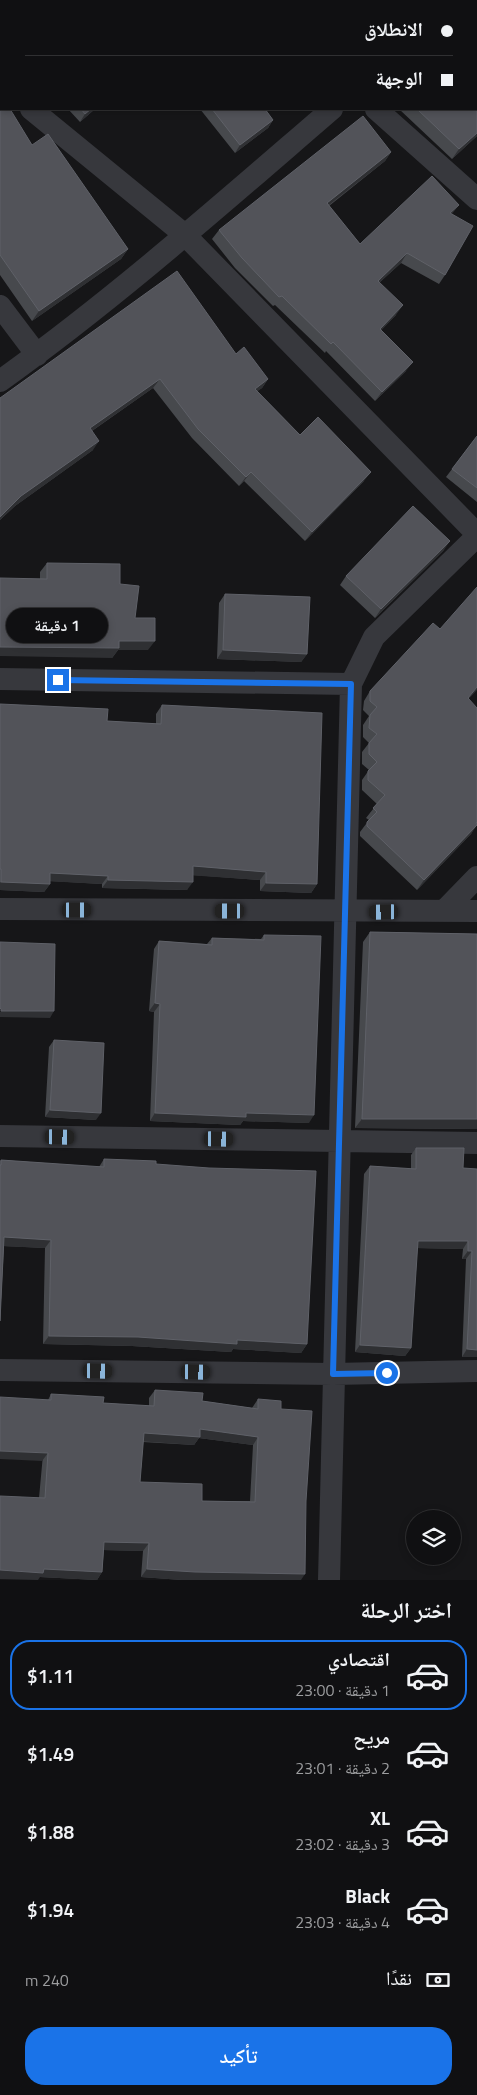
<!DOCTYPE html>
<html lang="ar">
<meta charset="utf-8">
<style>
body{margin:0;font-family:"Titillium Web","Noto Naskh Arabic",sans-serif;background:#1e1e20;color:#f1f3f6;direction:rtl;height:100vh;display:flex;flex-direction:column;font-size:19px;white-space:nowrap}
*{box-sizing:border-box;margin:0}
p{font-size:16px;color:#9c9d9f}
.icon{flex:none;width:28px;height:28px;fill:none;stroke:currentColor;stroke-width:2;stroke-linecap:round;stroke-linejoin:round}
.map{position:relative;height:1580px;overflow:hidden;direction:ltr}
.drawer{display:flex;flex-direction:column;background:#101012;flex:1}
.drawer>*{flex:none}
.hud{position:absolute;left:0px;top:0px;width:478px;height:110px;box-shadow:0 2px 8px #0003,0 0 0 1px #303032;direction:rtl;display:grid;align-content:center;height:110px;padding:0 25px;background:#101012}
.buttons{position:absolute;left:406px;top:1510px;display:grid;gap:10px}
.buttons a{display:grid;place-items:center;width:55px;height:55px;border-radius:50%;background:#101012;box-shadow:0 2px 8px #0003,0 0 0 1px #303032;font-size:25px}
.end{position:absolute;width:22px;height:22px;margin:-11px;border:6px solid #1a73e8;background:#fff;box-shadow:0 0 0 2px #fff}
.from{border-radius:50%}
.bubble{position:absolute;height:35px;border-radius:18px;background:#101012;box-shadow:0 2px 8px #0003,0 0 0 1px #303032;font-size:16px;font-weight:600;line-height:35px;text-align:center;direction:rtl}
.car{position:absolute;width:15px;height:30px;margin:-15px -8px;border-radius:6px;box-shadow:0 0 4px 1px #0007;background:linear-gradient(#222 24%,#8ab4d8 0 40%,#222 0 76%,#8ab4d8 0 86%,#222 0)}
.hud b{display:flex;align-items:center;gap:18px;height:48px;font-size:19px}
.hud b+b{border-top:1px solid #303032}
.hud i{width:12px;height:12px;background:#f1f3f6}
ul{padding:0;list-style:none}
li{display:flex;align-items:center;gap:15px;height:70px;margin:0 10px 8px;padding:0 15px;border:2px solid transparent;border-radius:20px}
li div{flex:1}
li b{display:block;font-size:19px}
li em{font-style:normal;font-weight:600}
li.active{border-color:#1a73e8}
li>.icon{width:45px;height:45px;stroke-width:1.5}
h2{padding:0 25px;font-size:22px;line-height:60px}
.pay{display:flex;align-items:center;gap:12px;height:55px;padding:0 25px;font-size:19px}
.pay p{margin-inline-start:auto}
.action{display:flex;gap:10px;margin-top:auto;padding:10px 25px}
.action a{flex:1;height:58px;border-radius:20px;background:#1a73e8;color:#fff;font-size:20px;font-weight:600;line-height:58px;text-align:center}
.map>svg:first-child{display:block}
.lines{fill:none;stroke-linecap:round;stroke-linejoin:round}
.street{stroke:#37383d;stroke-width:22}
.wall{fill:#47494d;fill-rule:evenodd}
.shaded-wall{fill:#2f3033}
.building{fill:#525359;stroke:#5f6168;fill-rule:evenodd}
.route{stroke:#1a73e8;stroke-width:6}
</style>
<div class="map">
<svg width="477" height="1580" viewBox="0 0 477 1580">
<rect width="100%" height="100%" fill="#161618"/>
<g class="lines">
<path class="street" d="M108,1l2,-1
M464,1l1,-1
M0,82l1,2
M31,109l154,126 292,299
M376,109l101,90
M0,306l37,49
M0,381c116,-83 224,-179 332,-272
M0,679l351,5
M0,909l477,2
M444,911l33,-34
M0,1136l477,7
M0,1370l333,4 144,-3
M329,1580l22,-896 23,-47 103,-101"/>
</g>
<path class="wall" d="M0,0l1,1v34l-1,-1z
M392,0h27l-2,1h-24z
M68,109h27l-15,13z
M200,109h65l8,11 -5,8 -33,25z
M399,109h76l2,27 -25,23z
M0,111l128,138 -7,10 -89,62 -32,-46z
M391,152l-6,9 -56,45 31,38 92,-30 -7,61 -6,9 -38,-21 -22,20 17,32 -15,15 25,41 -31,30 -49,-50 -1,2 -50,-48 -2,1 -38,-38 -23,-29 7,-9z
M236,354l32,25 -6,9 -5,3 43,44 64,46 -59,60 -61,-60 -5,5 -47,-48 -39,-50 -61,43 1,19 -78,56 -15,14v-122z
M477,436v66l-31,-25z
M444,550l-69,68 -35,-33 6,-9z
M47,563l73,21 28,66h-30l-6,8 -72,-79v-7z
M225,594l82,60 -6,8 -84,-3 2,-56z
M370,691l99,8 8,124 -6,11 -54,56 -57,-54v-4l9,-12 -3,-2 11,-14 -15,-14v-10l7,-10 -7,-6v-12l7,-9 -6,-6v-12l6,-9 -6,-6 1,-9z
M0,704l107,17 49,3v-10l6,-9 155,179 -6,9 -51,-2v-11l-67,-5 -6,15 -85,-2v-4l-52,-3v3l-6,8 -44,-2z
M370,932l107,2v194l-1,1 -121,-1 8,-186z
M264,935l45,188 -66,-2 -3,4 -90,-4 4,-109 -5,-1 5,-62 5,-8 48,3 5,-6 49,1z
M54,1040l42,80 -51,-3 4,-70z
M416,1148l47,20 14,1v188h-15l4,-98h-4l1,-10 -46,-1 -6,100 -6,8 -50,-4 9,-178 6,-8 41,3v-14z
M104,1159l52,5 151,180 -6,9 -68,-4 -2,3 -99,-6 -89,-2 2,-96 -41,-2 -4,75v-160l1,-1 98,7z
M155,1390l47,11 50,7 6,-9 23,10 20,171h-119l-41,-3 2,-26 -39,-1 -2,22 -5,8 -57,-3 -1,-79 9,-98 3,-6 52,9 46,3v-8zM199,1438l54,7 -3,56h-48l-62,-19 3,-40 51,3z"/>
<path class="shaded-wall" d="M91,109h4l-15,13 5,-8z
M273,120l-5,8 -33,25 5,-8z
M477,133v3l-25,23 7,-10z
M391,152l-6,9 -65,51 7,-9z
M459,205l-7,9 -2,-1z
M128,249l-7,10 -89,62 7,-10z
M407,253l-6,10 -30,27 7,-9z
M403,305l-7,10 -22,23 6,-9z
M413,362l-7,9 -31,30 7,-9z
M160,379l-7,9 -70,49 7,-9z
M268,379l-6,9 -14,10 7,-9z
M99,441l-6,9 -78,56 -15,14v-3l21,-21z
M251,472l-7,9 -5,5 7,-9z
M371,472l-7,9 -59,60 7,-9z
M450,541l-6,9 -69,68 6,-9z
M119,641h36l-7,9h-30l-6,8 -112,-2v-9z
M223,650l84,4 -6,8 -84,-3z
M477,687v3l-16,17 7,-9z
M477,825l-6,9 -54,56 7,-10z
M193,866l73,6 -6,8 -73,-5z
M50,873l58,3 -6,8 -57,-3z
M108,880l85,2 -6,8 -85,-2z
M1,882l49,2 -6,8 -44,-2v-7z
M266,883l51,1 -6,9 -51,-2z
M155,1003l5,1 -6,8 -5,-1z
M1,1011h53l-4,7 -50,-1v-5z
M50,1110l51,3 -5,7 -51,-3z
M155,1113h91l68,2 -5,8 -66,-2 -3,4 -90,-4z
M362,1119h115v9l-1,1 -121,-1z
M4,1237l47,3 -6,8 -45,-2z
M418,1241h50l-5,8 -51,-1z
M468,1251h4l-6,8h-4z
M49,1336l89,1 99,3 70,4 -6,9 -68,-4 -2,3 -99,-6 -89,-2z
M360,1345l51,3 -6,8 -50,-4z
M467,1349l10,1v7h-15z
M200,1429l58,8 -5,8 -54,-7 -5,7 -56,-4 6,-8z
M0,1451l48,2 -6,8 -42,-2z
M104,1542l45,1 -6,8 -45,-1z
M44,1569l58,3 -5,8 -57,-3 -2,3 -38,-1v-9z
M147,1569l158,5 -4,6h-119l-41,-3z"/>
<path class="building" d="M0,0h50l-2,1h-47v17l-1,-2z
M126,0h55l1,1h-59z
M477,18v81l-1,1v-81z
M3,109h7l22,36 16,-11 80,115 -89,62 -39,-56v-144z
M81,109h10l-6,5z
M212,109h53l8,11 -33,25z
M417,109h58l2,2v22l-18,16z
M363,116l28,36 -64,51 33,41 72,-68 27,29 -9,8 23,13 -28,49 -38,-22 -29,28 25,24 -23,24 33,33 -31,30 -49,-50 -2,2 -49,-48 -3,1 -37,-39 -23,-28z
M177,271l59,83 8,-7 24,32 -13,10 45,46 18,-18 53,55 -59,60 -61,-60 -5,5 -48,-48 -38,-50 -70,49 9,13 -78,55 -21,21v-119z
M477,436v52l-25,-19z
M413,506l37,35 -69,68 -35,-33z
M47,563l73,1v20l19,2 -4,32h20v23h-36v7l-119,-1v-69l47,1z
M477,587v100l-9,11 9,10v114l-1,1 1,2 -53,55 -57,-54v-4l10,-10 -4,-4 12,-13 -17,-15v-9l9,-9 -8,-8v-11l8,-9 -8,-6 1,-13 7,-8 -7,-6v-10l63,-68 7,6z
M225,594l85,3 -3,57 -84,-4z
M0,704l108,5 -1,12 54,3 1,-19 160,8 -5,171 -51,-1v-11l-73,-6v16l-85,-2v-4l-58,-3v11l-49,-2v-13h-1z
M370,932l107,2v185h-115z
M264,935l57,1 -7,179 -68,-2v4l-91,-4 5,-109 -5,-1 4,-62 53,4v-7l52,2z
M0,942l55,2 -1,67h-53v-2l-1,-1z
M54,1040l50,3 -3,70 -51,-3z
M416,1148h48l-1,20 14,1v181l-10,-1 5,-98h-4v-10h-50l-7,107 -51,-3 10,-179 46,3z
M104,1159l52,2v3l53,4 107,3 -9,173 -70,-4v4l-99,-7 -89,-1 2,-96 -47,-3 -4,84v-156h1v-5l103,7z
M155,1390l48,3 -1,8 56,8v-10l23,2v8l31,2 -6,90 -1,73 -110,-2 -48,-3 2,-26 -45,-1 -2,30 -58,-3 -1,4 -43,-3v-74l45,2 3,-45 -48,-2v-54l51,3v-6l53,3 -1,6 51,3zM200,1429l58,8 -3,65 -53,-1v-17l-62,-2 4,-49 56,4z"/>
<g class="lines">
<path class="route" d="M58,680l293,4 -18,690 54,-1"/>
</g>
</svg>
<div class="buttons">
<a><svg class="icon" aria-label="layers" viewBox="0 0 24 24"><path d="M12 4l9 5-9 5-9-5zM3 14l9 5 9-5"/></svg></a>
</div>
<i class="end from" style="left:387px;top:1373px"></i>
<i class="end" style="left:58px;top:680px"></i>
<div class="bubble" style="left:6px;top:608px;width:102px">1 دقيقة</div>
<i class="car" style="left:77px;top:910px;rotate:90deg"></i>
<i class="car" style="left:230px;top:911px;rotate:270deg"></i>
<i class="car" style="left:384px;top:912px;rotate:269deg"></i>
<i class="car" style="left:60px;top:1137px;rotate:91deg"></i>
<i class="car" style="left:219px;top:1139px;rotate:91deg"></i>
<i class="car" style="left:98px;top:1371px;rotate:91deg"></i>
<i class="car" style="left:196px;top:1372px;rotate:91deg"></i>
<div class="hud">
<b><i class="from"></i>الانطلاق</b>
<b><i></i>الوجهة</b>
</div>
</div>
<section class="drawer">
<h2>اختر الرحلة</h2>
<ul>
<li class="active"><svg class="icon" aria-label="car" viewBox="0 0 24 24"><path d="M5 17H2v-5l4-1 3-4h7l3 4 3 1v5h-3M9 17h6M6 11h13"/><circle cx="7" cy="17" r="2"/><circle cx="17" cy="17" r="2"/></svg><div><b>اقتصادي</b><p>1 دقيقة · 23:00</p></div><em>$1.11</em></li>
<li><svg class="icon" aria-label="car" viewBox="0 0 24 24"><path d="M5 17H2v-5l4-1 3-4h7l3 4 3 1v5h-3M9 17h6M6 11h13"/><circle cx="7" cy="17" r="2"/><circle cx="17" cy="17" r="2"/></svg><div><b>مريح</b><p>2 دقيقة · 23:01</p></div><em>$1.49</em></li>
<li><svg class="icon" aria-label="car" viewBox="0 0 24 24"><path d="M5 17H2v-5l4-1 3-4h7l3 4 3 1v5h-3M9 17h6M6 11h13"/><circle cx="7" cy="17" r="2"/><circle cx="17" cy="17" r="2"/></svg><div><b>XL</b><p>3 دقيقة · 23:02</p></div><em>$1.88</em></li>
<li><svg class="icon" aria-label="car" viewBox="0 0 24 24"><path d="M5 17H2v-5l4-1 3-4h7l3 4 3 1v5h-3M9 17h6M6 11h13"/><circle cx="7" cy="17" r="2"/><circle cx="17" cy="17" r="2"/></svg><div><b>Black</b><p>4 دقيقة · 23:03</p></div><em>$1.94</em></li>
</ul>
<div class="pay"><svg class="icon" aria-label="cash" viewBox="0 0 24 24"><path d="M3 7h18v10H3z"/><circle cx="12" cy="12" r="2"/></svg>نقدًا<p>240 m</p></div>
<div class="action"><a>تأكيد</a></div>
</section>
